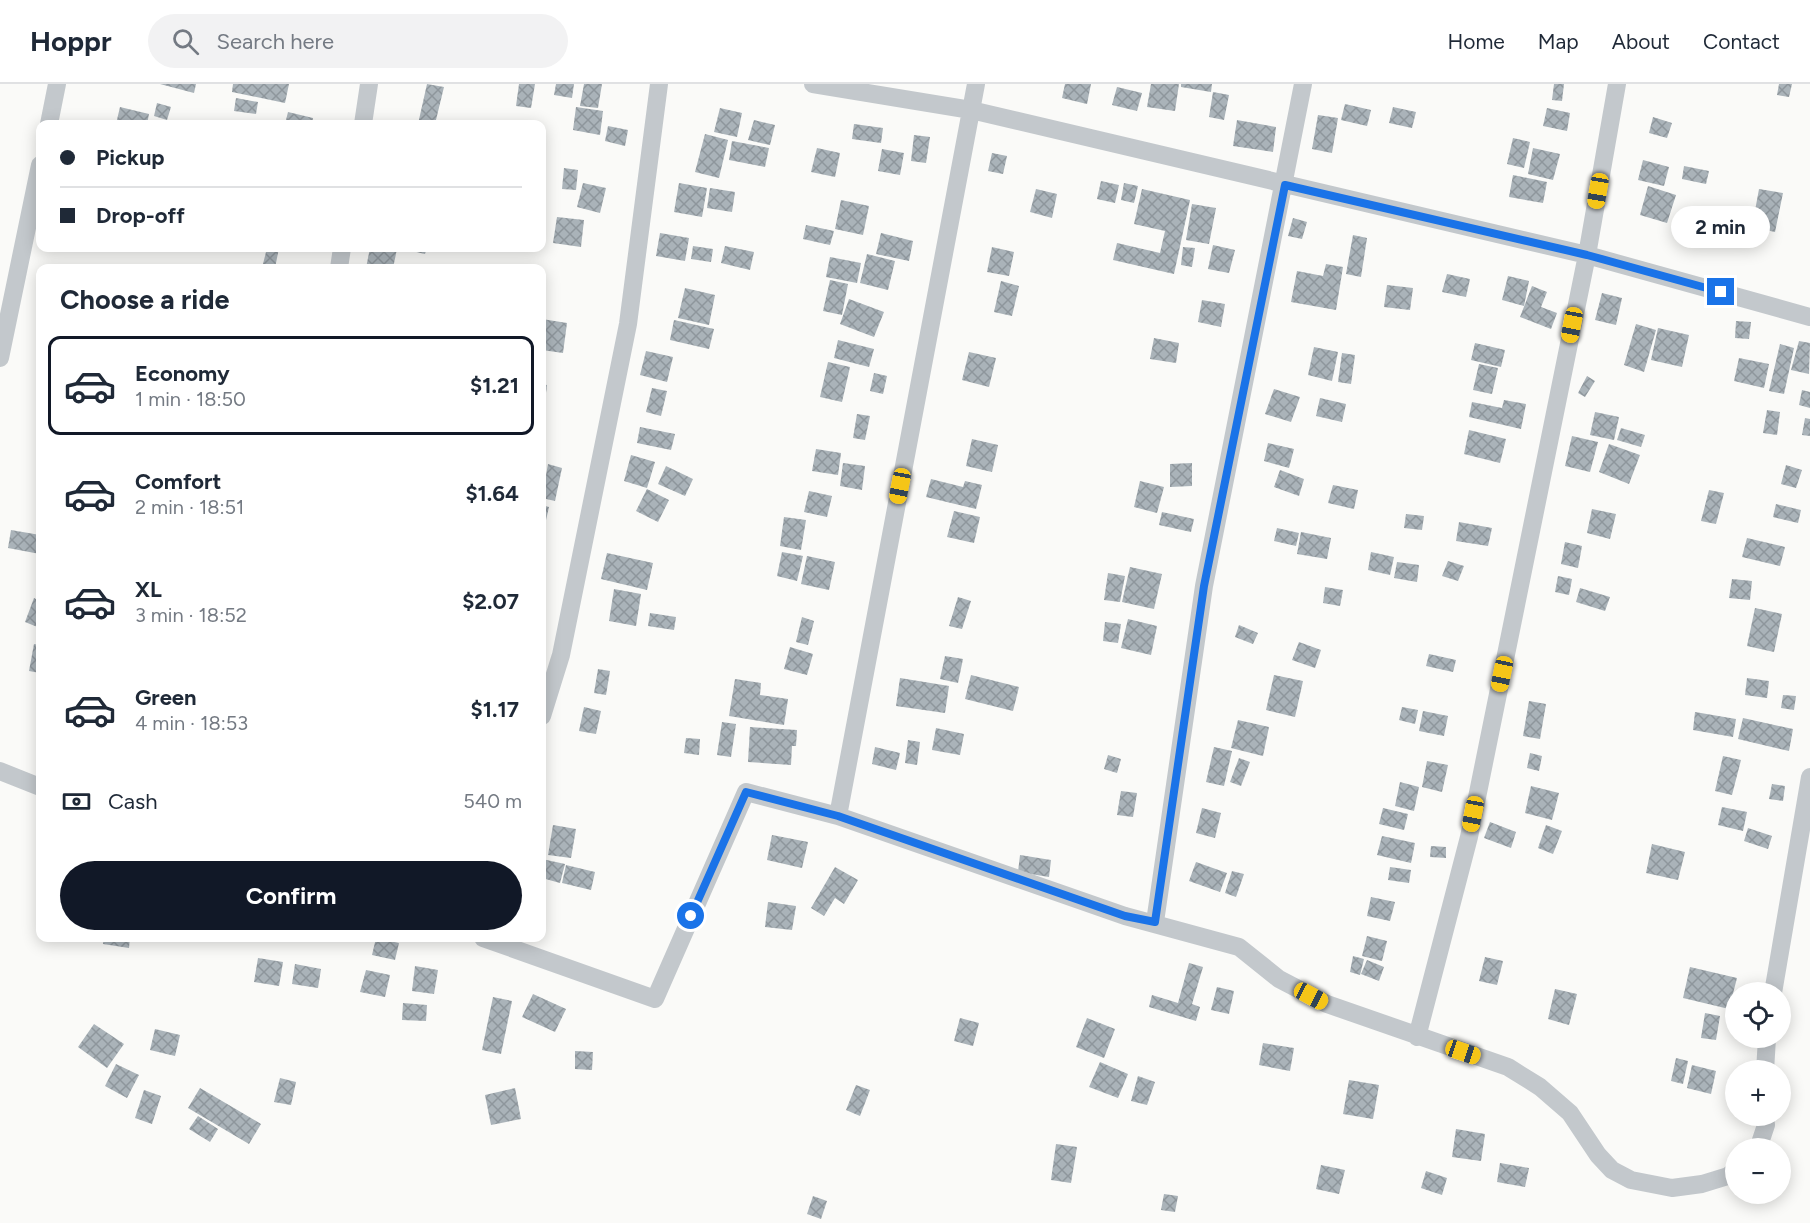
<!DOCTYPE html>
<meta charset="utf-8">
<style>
body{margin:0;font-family:Figtree,sans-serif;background:#f2f2f3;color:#1f2937;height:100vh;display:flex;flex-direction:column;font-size:22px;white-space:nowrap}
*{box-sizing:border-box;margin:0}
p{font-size:20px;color:#747a83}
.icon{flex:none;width:33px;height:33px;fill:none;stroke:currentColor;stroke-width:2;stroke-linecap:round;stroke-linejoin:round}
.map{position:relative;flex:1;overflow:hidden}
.sheet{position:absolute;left:36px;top:180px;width:510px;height:678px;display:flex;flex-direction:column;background:#fff;border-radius:12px;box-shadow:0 3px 15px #0003}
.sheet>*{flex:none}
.hud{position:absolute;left:36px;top:36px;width:510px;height:132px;border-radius:12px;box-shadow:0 3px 15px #0003;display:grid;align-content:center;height:132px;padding:0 24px;background:#fff}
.fabs{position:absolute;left:1725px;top:898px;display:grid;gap:12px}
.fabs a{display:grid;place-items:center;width:66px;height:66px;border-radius:50%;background:#fff;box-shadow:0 3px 15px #0003;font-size:30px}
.end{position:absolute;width:27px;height:27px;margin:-14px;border:8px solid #1a73e8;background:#fff;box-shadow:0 0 0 3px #fff}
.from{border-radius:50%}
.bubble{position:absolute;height:42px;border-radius:21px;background:#fff;box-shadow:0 3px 15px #0003;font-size:20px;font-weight:700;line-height:42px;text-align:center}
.car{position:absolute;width:18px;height:36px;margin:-18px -9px;border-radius:8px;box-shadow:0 0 4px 2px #0007;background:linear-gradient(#f5c518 24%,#345 0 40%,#f5c518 0 76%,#345 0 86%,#f5c518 0)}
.hud b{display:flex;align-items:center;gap:21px;height:57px;font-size:22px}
.hud b+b{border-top:2px solid #e0e1e3}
.hud i{width:15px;height:15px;background:#1f2937}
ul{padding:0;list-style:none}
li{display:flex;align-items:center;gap:18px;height:99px;margin:0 12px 9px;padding:0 12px;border:3px solid transparent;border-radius:12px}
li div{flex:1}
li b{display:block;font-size:22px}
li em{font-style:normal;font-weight:700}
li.active{border-color:#111827}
li>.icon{width:54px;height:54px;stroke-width:1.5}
h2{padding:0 24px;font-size:27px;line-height:72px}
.pay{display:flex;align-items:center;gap:15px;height:66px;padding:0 24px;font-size:22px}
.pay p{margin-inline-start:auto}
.cta{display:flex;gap:12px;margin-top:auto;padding:12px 24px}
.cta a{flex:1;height:69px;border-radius:36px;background:#111827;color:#fff;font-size:24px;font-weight:700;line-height:69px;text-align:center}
header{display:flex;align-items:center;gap:36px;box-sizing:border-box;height:84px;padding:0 30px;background:#fff;border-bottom:2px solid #e0e1e3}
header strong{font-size:28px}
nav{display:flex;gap:33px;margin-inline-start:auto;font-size:21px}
.search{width:420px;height:54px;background:#f2f2f3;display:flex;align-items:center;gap:15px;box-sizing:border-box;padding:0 21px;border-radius:33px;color:#747a83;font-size:22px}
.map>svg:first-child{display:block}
.building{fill:url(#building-cross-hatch)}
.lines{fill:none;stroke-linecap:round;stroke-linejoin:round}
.street{stroke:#c3c8cc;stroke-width:18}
.route{stroke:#1a73e8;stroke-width:8}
</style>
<header>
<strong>Hoppr</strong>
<div class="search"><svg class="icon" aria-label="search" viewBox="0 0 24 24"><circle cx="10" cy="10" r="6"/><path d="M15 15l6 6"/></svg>Search here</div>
<nav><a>Home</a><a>Map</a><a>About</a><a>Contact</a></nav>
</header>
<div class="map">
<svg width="1810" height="1139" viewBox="0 0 1810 1139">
<defs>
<pattern id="building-cross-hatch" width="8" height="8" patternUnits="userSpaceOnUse" patternTransform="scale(1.5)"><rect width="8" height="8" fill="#aab3b9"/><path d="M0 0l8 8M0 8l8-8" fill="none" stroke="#8e969c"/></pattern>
</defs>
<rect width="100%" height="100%" fill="#fafaf8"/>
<path class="building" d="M160,0h36l-2,9z
M233,0h56l-4,19 -53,-11z
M427,0l17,3 -9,37h-17z
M519,0h16l-4,24 -15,-2z
M556,0h18l-2,14 -18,-3z
M584,0h18l-4,24 -18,-2z
M1065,0h26l-4,20 -25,-6z
M1151,0h28l-4,27 -28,-4z
M1181,0h31l-1,8 -30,-5z
M1554,0h10l-2,17 -10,-1z
M1779,0h13l-3,13 -12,-2z
M1117,3l25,6 -5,18 -25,-6z
M1213,8l16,3 -5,25 -15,-3z
M236,14l22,4 -2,12 -22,-3z
M157,19l14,4 -4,13 -13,-4z
M1345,20l26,6 -4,16 -26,-6z
M120,23l29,7 -2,10h-31z
M576,23l27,4 -3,24 -27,-5z
M1393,23l23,5 -4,16 -23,-5z
M720,24l22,5 -5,24 -23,-5z
M1547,24l23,5 -3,18 -24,-5z
M288,28l25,6 -1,6h-27z
M1318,31l20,3 -6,35 -20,-4z
M1653,33l19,6 -5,15 -18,-5z
M754,36l21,5 -5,20 -22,-5z
M1237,36l39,7 -3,25 -40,-6z
M854,40l29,4 -2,15 -29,-4z
M608,42l20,4 -3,16 -20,-5z
M705,50l23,6 -9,38 -24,-6z
M914,51l16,2 -4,26 -15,-2z
M1513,54l17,4 -6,26 -17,-4z
M732,57l37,7 -4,19 -36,-7z
M817,64l23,5 -5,24 -24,-5z
M1533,64l27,6 -7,26 -25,-6z
M882,65l22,4 -4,22 -22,-4z
M992,69l15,3 -4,18 -15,-3z
M1643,76l26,7 -5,19 -26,-6z
M1684,82l25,5 -3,13 -24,-5z
M564,84l14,2 -2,20 -14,-1z
M1513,91l34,7 -4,21 -34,-6z
M1101,97l18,4 -4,18 -18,-4z
M583,99l23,5 -6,25 -23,-6z
M679,99l28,5 -5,29 -28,-5z
M1124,99l14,3 -4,17 -13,-3z
M1648,102l28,9 -9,28 -27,-8z
M710,104l25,4 -3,20 -25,-4z
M1036,105l21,5 -5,24 -22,-6z
M1142,105l48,11 -16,74 -61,-14 4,-17 43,10 5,-22 -31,-7z
M1759,105l24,4 -8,39 -23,-5z
M841,116l28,6 -6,29 -28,-6z
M1192,120l24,4 -7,36 -23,-4z
M557,133l27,3 -3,27 -28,-4z
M1293,134l14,4 -5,17 -14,-3z
M806,141l28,6 -4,14 -27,-6z
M1706,143l24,4 -3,13 -24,-4z
M660,149l29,5 -4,23 -29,-5z
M881,149l32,8 -4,20 -33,-7z
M1353,151l14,3 -6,39 -15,-3z
M1213,161l22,5 -6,23 -21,-4z
M693,162l20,3 -2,13 -20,-3z
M725,162l29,6 -4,18 -29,-7z
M992,163l22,5 -5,24 -22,-4z
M1183,163l12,1 -3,19 -11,-2z
M267,164h12l-4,20h-13z
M370,164l27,1 -4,19h-27z
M399,164h28l-2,6z
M867,170l28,7 -7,29 -28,-7z
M830,173l31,6 -4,20 -31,-6z
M1326,180l17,3 -7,43 -45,-8 6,-31 26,5z
M1447,190l23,5 -4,18 -24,-5z
M1508,192l21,5 -5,25 -22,-6z
M830,196l18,4 -6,31 -19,-4z
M1001,197l18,5 -7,30 -18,-4z
M1387,201l26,3 -3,22 -26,-3z
M1532,202l15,6 -6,15 16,6 -6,16 -31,-12z
M685,204l30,7 -6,30 -31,-7z
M1602,209l20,5 -6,27 -21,-5z
M849,215l35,13 -10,25 -34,-13z
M1202,216l23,4 -4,23 -23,-5z
M542,235l25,4 -4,30 -21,-3z
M674,236l40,9 -5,20 -39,-9z
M1736,237l15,1 -2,17 -14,-1z
M1636,240l20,6 -12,42 -20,-7z
M1658,244l31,7 -7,32 -31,-7z
M1154,254l25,5 -3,20 -26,-4z
M838,256l36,9 -5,18 -35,-9z
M1799,257l11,2 -1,31 -18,-4z
M1475,259l30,7 -4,17 -30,-7z
M1780,260l14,4 -10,46 -15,-3z
M1314,263l24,5 -6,29 -24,-6z
M646,267l27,6 -6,25 -27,-7z
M969,268l27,6 -7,29 -27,-7z
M1342,269l13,2 -4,29 -13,-2z
M1739,274l30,6 -5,24 -30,-7z
M828,278l22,5 -8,35 -22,-5z
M1479,280l19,4 -6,26 -19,-4z
M874,289l13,3 -4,18 -13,-3z
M1587,292l8,5 -10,16 -7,-4z
M542,300l5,1 -2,16h-3z
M652,304l15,3 -6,25 -15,-4z
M1274,305l26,8 -9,25 -26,-8z
M1802,306l8,2v16l-11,-3z
M1320,314l26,6 -4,18 -26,-6z
M1504,316l22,4 -5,25 -52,-12 3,-15 30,6z
M1767,326l13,2 -3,23 -14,-2z
M1595,328l24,5 -5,23 -24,-5z
M857,330l13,2 -5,24 -12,-2z
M1805,334l5,1v17l-8,-1z
M640,343l35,7 -4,16 -34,-7z
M1621,344l24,7 -4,12 -24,-7z
M1469,346l37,9 -6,24 -36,-9z
M1572,352l26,6 -8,30 -25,-6z
M972,355l26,6 -6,27 -26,-6z
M1268,359l26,6 -5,19 -25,-7z
M1609,360l31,11 -11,29 -30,-12z
M816,365l25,4 -3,22 -26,-4z
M631,371l24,7 -8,26 -23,-7z
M843,379l22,3 -3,24 -22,-4z
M1192,379v23l-22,1v-23z
M548,380l14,4 -7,33 -13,-3z
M1786,381l16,5 -6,18 -15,-4z
M666,382l27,13 -8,17 -27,-12z
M1280,386l24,9 -5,17 -25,-9z
M931,395l32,8 2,-6 17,4 -6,24 -50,-12z
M1140,397l24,6 -7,26 -23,-6z
M1333,401l25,5 -4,19 -26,-6z
M647,405l22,11 -11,22 -22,-11z
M1709,406l15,3 -8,31 -15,-3z
M809,407l23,5 -5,21 -23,-5z
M1776,420l25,6 -3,13 -25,-6z
M542,421l7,2 -7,31z
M1592,425l24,5 -6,25 -23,-6z
M954,427l26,6 -6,26 -27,-6z
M1162,428l32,7 -3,13 -32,-7z
M1406,430l18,2 -2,14 -18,-2z
M784,433l22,3 -5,30 -21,-4z
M1459,438l33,6 -4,18 -32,-5z
M1277,444l22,5 -3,13 -22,-5z
M11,446l29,5v19l-32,-6z
M1301,448l30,6 -4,21 -30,-5z
M1747,454l38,9 -5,19 -38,-9z
M1565,458l17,4 -4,22 -17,-4z
M782,468l21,4 -6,25 -20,-5z
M1371,468l23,5 -4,18 -22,-5z
M607,469l46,10 -6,27 -46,-11z
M807,472l28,6 -6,28 -28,-6z
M1448,477l16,5 -6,15 -16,-5z
M1397,478l22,3 -2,17 -23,-4z
M1130,483l32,7 -8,35 -32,-7z
M1108,489l17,3 -5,26 -16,-2z
M1558,492l14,3 -3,16 -14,-3z
M1732,495l20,2 -2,19 -21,-2z
M1325,503l18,3 -3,16 -17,-3z
M1580,504l30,9 -5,14 -29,-9z
M614,505l27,5 -5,32 -27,-5z
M958,513l13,4 -9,28 -13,-3z
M34,514l6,3v27l-15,-6z
M1755,524l27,6 -8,38 -27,-6z
M650,529l26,4 -2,13 -26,-4z
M802,533l12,4 -6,24 -12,-3z
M1128,535l29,7 -6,29 -30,-7z
M1105,538l16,2 -3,19 -15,-2z
M1239,541l19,8 -5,11 -18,-7z
M1299,558l22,8 -6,18 -23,-8z
M34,560l6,1v28l-11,-2z
M790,563l23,7 -6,21 -23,-6z
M1429,570l27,6 -3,12 -27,-6z
M945,572l18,3 -5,24 -18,-4z
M598,585l12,2 -4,24 -12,-2z
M971,591l48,12 -6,24 -48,-12z
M1274,591l29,6 -8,36 -29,-7z
M900,594l49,8 -4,27 -49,-7z
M1747,594l22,3 -2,17 -22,-3z
M735,595l26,4 -1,12 28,4 -4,26 -55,-9z
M1783,611l13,1 -2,14 -13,-2z
M1529,617l17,3 -6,35 -17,-3z
M584,623l17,4 -5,23 -17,-3z
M1402,623l16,3 -3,14 -16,-4z
M1423,627l25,5 -4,20 -25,-5z
M1695,628l41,7 -3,18 -40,-7z
M1743,634l50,11 -4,22 -51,-12z
M1238,636l31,7 -6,29 -32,-8z
M722,638l14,2 -5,33 -14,-2z
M750,643l47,3 -1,16h-4l-1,19 -43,-3z
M936,644l28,6 -4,21 -28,-5z
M686,654l14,1 -1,16 -15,-2z
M908,656l12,2 -3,23 -12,-2z
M875,663l25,6 -4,17 -24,-6z
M1214,663l18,4 -8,35 -18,-4z
M1530,669l12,3 -3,15 -12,-3z
M1108,671l13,4 -4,14 -13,-4z
M1723,672l18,4 -9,35 -17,-4z
M1239,674l11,4 -9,24 -11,-4z
M1427,677l21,4 -6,27 -20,-5z
M1400,698l19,5 -5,24 -19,-5z
M1772,700l13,2 -2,15 -14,-2z
M1531,702l28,7 -7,27 -27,-7z
M1121,707l16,2 -4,24 -16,-2z
M1722,723l25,5 -4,19 -25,-6z
M1202,724l19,5 -6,25 -19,-5z
M1383,724l25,6 -4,16 -25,-6z
M1490,738l26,10 -5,16 -27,-10z
M553,741l23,4 -5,29 -23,-3z
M1546,741l16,6 -9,23 -15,-6z
M1748,744l24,8 -4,13 -24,-8z
M772,751l36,7 -6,26 -35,-8z
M1382,752l33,7 -4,20 -34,-8z
M1652,760l33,8 -7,28 -32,-7z
M1431,762l15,1v11l-16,-1z
M1020,771l31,5 -2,17 -31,-5z
M542,775l23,5 -5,19 -18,-5z
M1196,778l31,11 -7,19 -31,-11z
M566,781l29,7 -4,18 -29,-7z
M835,783l23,13 -14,24 -9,-6 -11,18 -13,-8z
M1390,783l21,3 -2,13 -21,-3z
M1232,787l12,3 -8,23 -11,-4z
M1371,813l24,5 -5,19 -23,-5z
M768,818l28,4 -4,24 -27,-3z
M1367,852l20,5 -5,20 -20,-5z
M81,854h21v4z
M104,854h26l-1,10 -26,-4z
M376,854l23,5 -4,17 -23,-5z
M1353,872l11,3 -4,16 -10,-3z
M1485,873l18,4 -6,24 -18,-4z
M258,874l25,4 -4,24 -25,-4z
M1367,876l17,7 -5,14 -18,-7z
M1189,879l14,4 -11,37 8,3 -4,14 -47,-14 3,-12 26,8z
M295,880l26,5 -3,19 -26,-4z
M415,882l23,4 -4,24 -22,-3z
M1690,883l47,11 -8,31 -46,-11z
M366,886l24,5 -5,22 -25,-5z
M1217,903l17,4 -5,23 -18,-4z
M1555,905l22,5 -8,31 -21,-6z
M533,910l33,15 -11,23 -33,-15z
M493,913l19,4 -11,53 -19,-4z
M403,919l24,2 -1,16 -24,-1z
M1705,929l15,3 -4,24 -15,-2z
M960,934l19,5 -6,23 -19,-5z
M1087,934l28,11 -11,29 -28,-11z
M94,940l30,20 -17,24 -29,-21z
M155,945l25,6 -5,21 -25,-6z
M1263,959l31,5 -4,23 -31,-6z
M575,967l18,1 -1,18 -17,-1z
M1676,974l12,3 -5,23 -12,-3z
M1100,978l28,12 -10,24 -29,-11z
M116,980l23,11 -12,23 -22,-12z
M1692,981l24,6 -5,23 -24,-6z
M1138,992l17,6 -8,23 -16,-4z
M280,994l16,4 -5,23 -17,-3z
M1349,996l30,5 -6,34 -30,-5z
M856,1001l14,5 -10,26 -14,-6z
M200,1004l61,36 -12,20 -61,-36z
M515,1004l6,31 -30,6 -6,-30z
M144,1006l17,6 -9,28 -17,-6z
M198,1032l20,13 -8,13 -21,-13z
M1456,1045l29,5 -4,27 -29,-4z
M1056,1060l21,3 -6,36 -20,-3z
M1500,1079l29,5 -4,19 -28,-5z
M1321,1081l24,5 -6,24 -23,-5z
M1426,1087l21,7 -5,17 -21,-7z
M1164,1110l14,2 -3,16 -14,-2z
M813,1112l14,5 -6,18 -14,-5z"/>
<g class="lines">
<path class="street" d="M813,0l158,26 616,145 223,62
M49,40l8,-40
M363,40l6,-40
M339,184l3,-20
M0,274l40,-193
M542,632l19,-61 67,-331 31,-240
M0,687l40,16
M838,732l138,-732
M1155,838l49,-336 99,-502
M483,854l172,61 91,-207 92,24 287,100 114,31 40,32 48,25 181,63 32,20 30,26 28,42 14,15 19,10 41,8 30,-4 26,-8 8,-6
M1773,909l37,-216
M1417,953l52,-200 118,-582 30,-171
M1765,987l2,-33
M1758,1065l8,-24 -1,-9"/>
</g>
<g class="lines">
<path class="route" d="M691,832l55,-124 92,24 287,100 30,6 49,-336 81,-401 302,70 134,37"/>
</g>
</svg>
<div class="fabs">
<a><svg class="icon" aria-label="locate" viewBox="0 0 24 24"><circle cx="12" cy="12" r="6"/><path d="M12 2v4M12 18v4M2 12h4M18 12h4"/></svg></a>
<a>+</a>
<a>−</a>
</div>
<i class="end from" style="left:691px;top:832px"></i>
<i class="end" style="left:1721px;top:208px"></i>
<div class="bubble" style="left:1671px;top:122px;width:99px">2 min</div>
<i class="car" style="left:1598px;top:107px;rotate:190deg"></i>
<i class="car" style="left:1572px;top:241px;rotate:191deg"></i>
<i class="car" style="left:900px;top:402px;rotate:191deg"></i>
<i class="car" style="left:1502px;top:590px;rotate:192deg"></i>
<i class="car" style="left:1473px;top:730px;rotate:191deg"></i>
<i class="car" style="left:1311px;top:912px;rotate:118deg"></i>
<i class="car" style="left:1463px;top:968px;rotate:109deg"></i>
<div class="hud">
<b><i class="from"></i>Pickup</b>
<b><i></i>Drop-off</b>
</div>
<section class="sheet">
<h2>Choose a ride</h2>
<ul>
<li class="active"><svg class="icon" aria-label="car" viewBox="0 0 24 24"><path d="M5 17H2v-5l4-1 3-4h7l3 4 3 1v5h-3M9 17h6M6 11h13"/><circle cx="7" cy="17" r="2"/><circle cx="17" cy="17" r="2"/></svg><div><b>Economy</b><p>1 min · 18:50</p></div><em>$1.21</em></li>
<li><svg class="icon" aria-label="car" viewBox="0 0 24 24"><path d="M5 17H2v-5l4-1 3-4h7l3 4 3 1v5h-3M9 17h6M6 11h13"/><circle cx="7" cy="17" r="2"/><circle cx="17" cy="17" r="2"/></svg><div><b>Comfort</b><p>2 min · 18:51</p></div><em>$1.64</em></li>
<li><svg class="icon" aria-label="car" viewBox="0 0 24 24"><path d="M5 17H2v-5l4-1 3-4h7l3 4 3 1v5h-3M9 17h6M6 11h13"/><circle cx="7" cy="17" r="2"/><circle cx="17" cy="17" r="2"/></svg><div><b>XL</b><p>3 min · 18:52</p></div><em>$2.07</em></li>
<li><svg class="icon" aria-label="car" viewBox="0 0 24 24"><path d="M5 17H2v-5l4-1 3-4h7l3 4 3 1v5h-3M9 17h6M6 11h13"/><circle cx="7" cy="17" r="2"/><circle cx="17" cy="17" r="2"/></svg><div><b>Green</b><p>4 min · 18:53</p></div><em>$1.17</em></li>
</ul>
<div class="pay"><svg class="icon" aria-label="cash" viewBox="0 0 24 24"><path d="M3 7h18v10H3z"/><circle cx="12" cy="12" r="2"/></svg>Cash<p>540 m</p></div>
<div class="cta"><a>Confirm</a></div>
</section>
</div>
